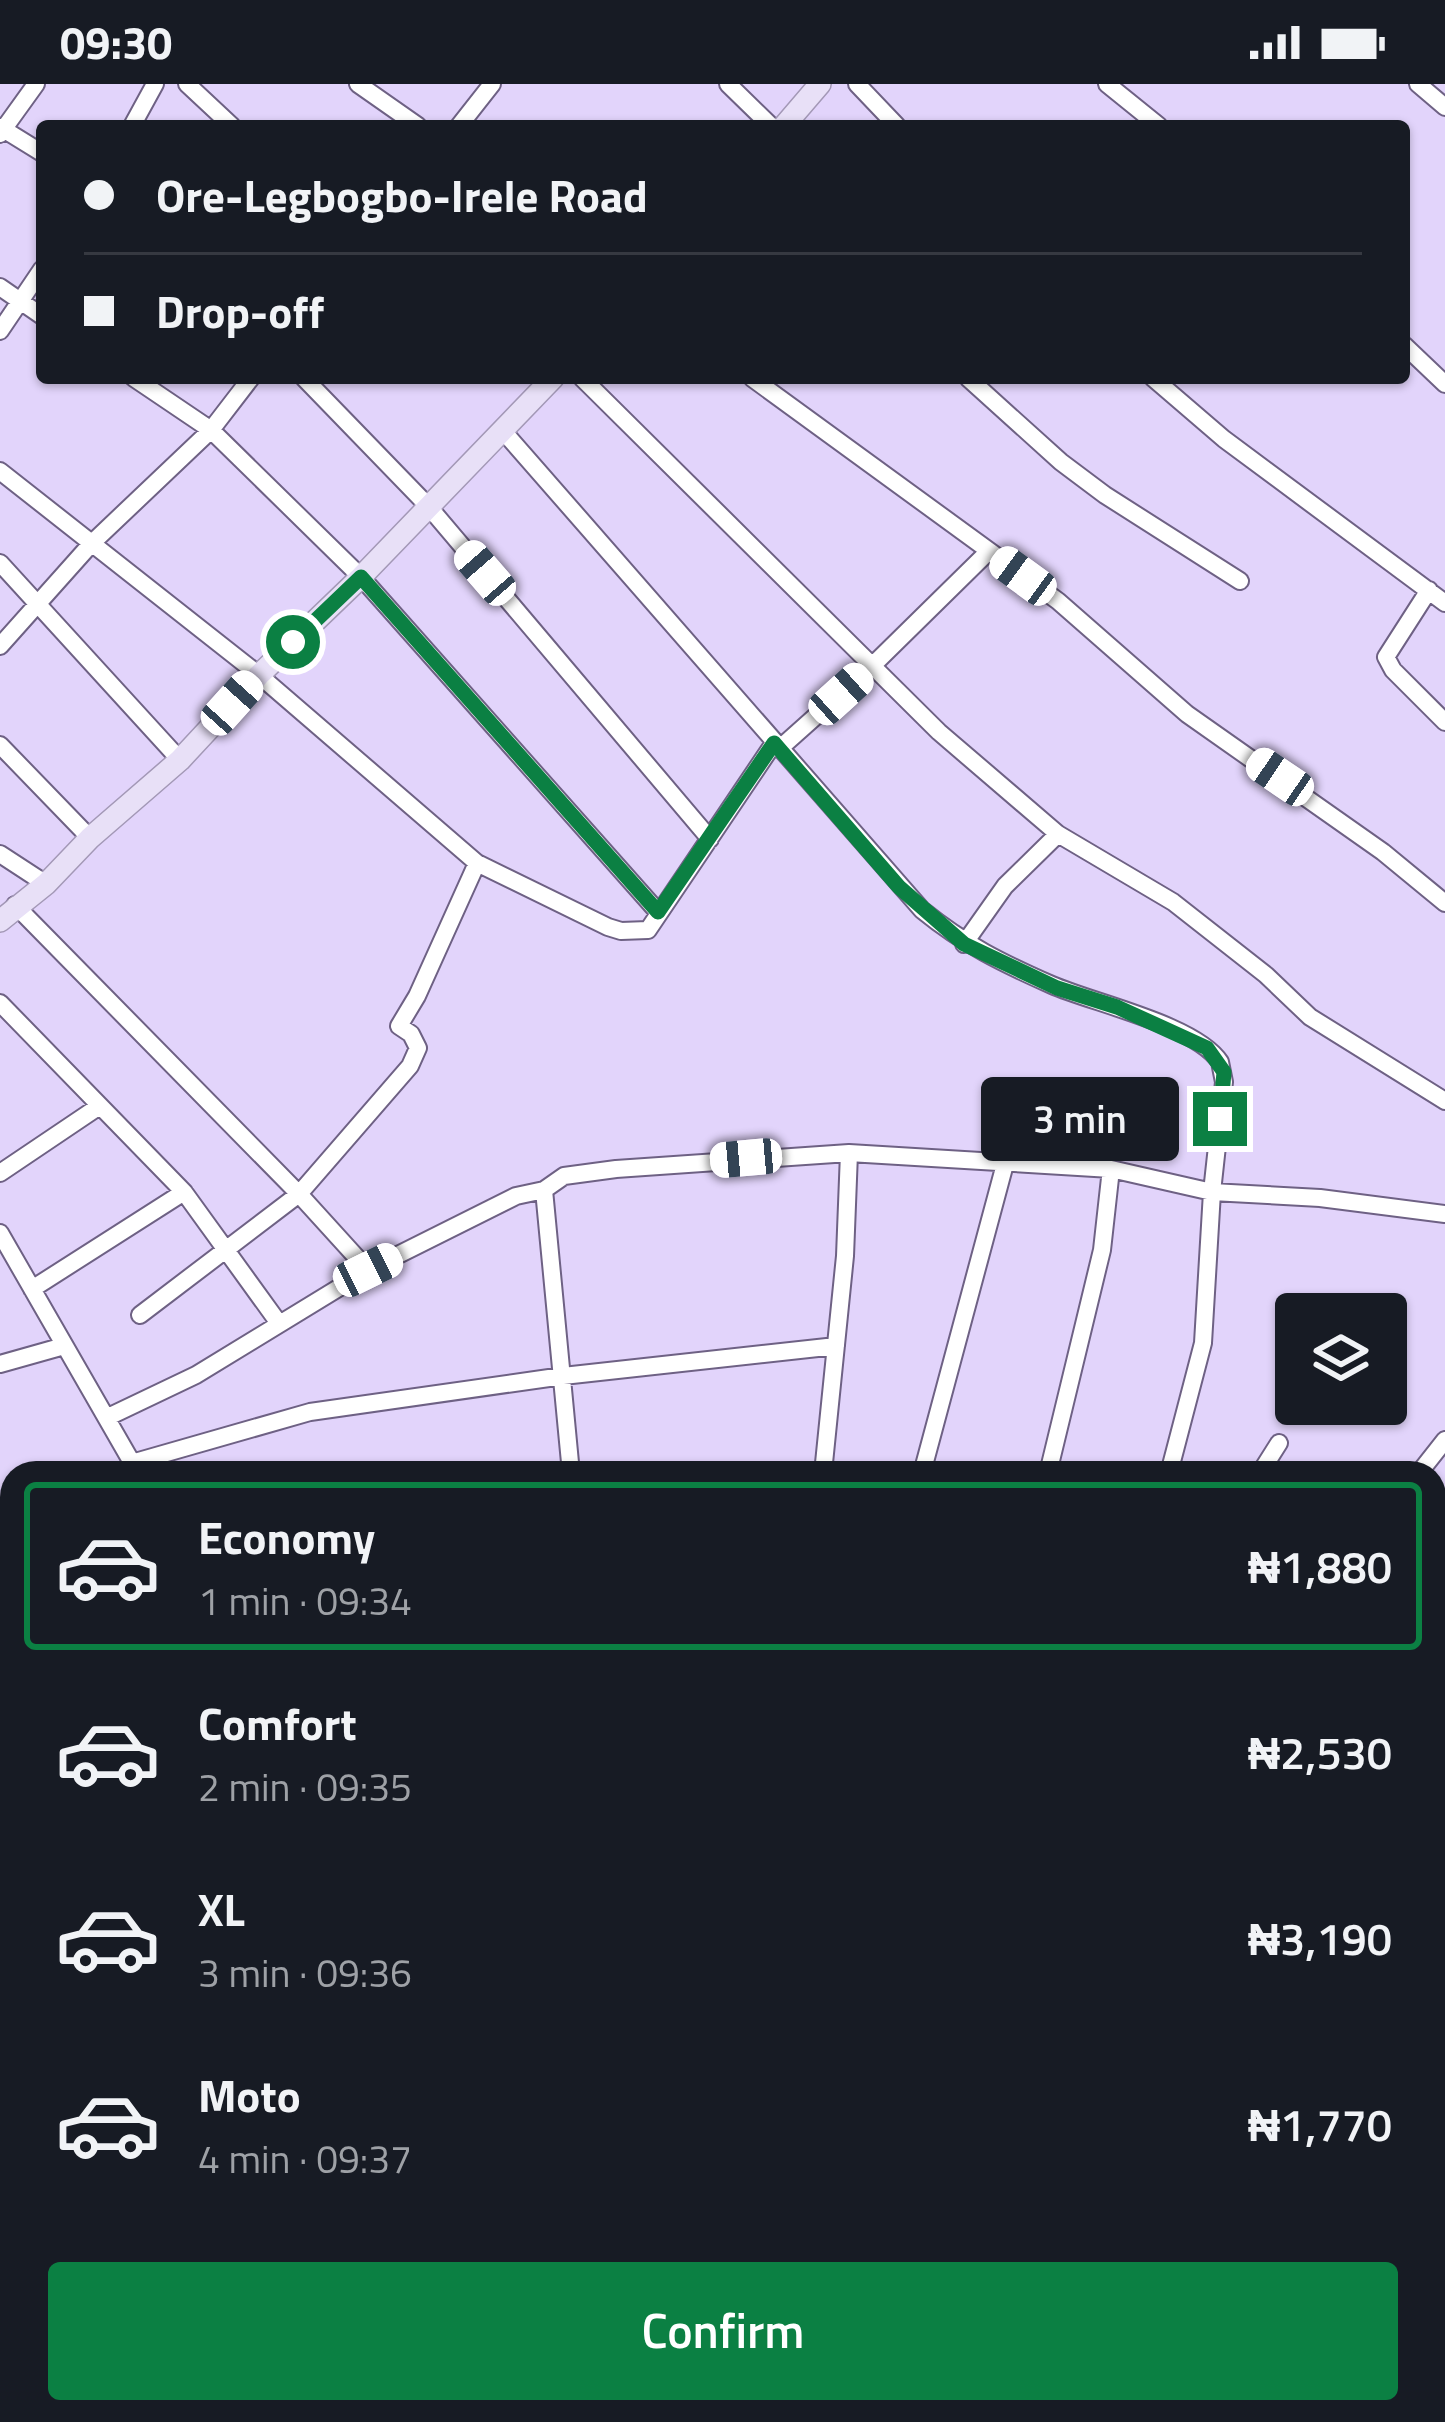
<!DOCTYPE html>
<meta charset="utf-8">
<style>
body{margin:0;font-family:"Titillium Web",sans-serif;background:#20242c;color:#f1f3f6;height:100vh;display:flex;flex-direction:column;font-size:45px;white-space:nowrap}
*{box-sizing:border-box;margin:0}
p{font-size:39px;color:#9ea1a6}
.icon{flex:none;width:66px;height:66px;fill:none;stroke:currentColor;stroke-width:2;stroke-linecap:round;stroke-linejoin:round}
.map{position:relative;flex:1;overflow:hidden}
.sheet{position:absolute;left:0px;top:1377px;width:1446px;height:963px;display:flex;flex-direction:column;background:#171b24;border-radius:36px 36px 0 0;box-shadow:0 3px 9px #0004}
.sheet>*{flex:none}
.hud{position:absolute;left:36px;top:36px;width:1374px;height:264px;border-radius:12px;box-shadow:0 3px 9px #0004;display:grid;align-content:center;height:264px;padding:0 48px;background:#171b24}
.fabs{position:absolute;left:1275px;top:1209px;display:grid;gap:24px}
.fabs a{display:grid;place-items:center;width:132px;height:132px;border-radius:12px;background:#171b24;box-shadow:0 3px 9px #0004;font-size:60px}
.end{position:absolute;width:54px;height:54px;margin:-27px;border:15px solid #0b8043;background:#fff;box-shadow:0 0 0 6px #fff}
.from{border-radius:50%}
.bubble{position:absolute;height:84px;border-radius:12px;background:#171b24;box-shadow:0 3px 9px #0004;font-size:39px;font-weight:600;line-height:84px;text-align:center}
.car{position:absolute;width:36px;height:72px;margin:-36px -18px;border-radius:15px;box-shadow:0 0 9px 3px #0007;background:linear-gradient(#fff 24%,#345 0 40%,#fff 0 76%,#345 0 86%,#fff 0)}
.hud b{display:flex;align-items:center;gap:42px;height:114px;font-size:45px}
.hud b+b{border-top:3px solid #363941}
.hud i{width:30px;height:30px;background:#f1f3f6}
ul{padding:21px 0 0;list-style:none}
li{display:flex;align-items:center;gap:36px;height:168px;margin:0 24px 18px;padding:0 24px;border:6px solid transparent;border-radius:12px}
li div{flex:1}
li b{display:block;font-size:45px}
li em{font-style:normal;font-weight:600}
li.active{border-color:#0b8043}
li>.icon{width:108px;height:108px;stroke-width:1.5}
.cta{display:flex;gap:24px;margin-top:auto;padding:24px 48px}
.cta a{flex:1;height:138px;border-radius:12px;background:#0b8043;color:#fff;font-size:48px;font-weight:600;line-height:138px;text-align:center}
.status{display:flex;justify-content:space-between;align-items:center;height:84px;padding:0 60px;background:#171b24;direction:ltr}
.status svg{height:33px;fill:currentColor}
.map>svg:first-child{display:block}
.lines{fill:none;stroke-linecap:round;stroke-linejoin:round}
.minor-casing{stroke:#6e6184;stroke-width:20}
.major-casing{stroke:#a398b6;stroke-width:24}
.minor{stroke:#fff;stroke-width:16}
.major{stroke:#e8e0f7;stroke-width:21}
.route{stroke:#0b8043;stroke-width:15}
</style>
<div class="status"><b>09:30</b><svg viewBox="0 0 49 12"><path d="M0 12V9h3v3zM5 12V6h3v6zM10 12V3h3v9zM15 12V0h3v12zM26 1h20v11H26zM47 4h2v5h-2z"/></svg></div>
<div class="map">
<svg width="1445" height="2338" viewBox="0 0 1445 2338">
<rect width="100%" height="100%" fill="#e2d4fb"/>
<g class="lines">
<defs>
<path id="minor" d="M187,0l45,42
M358,0l60,42
M728,0l43,42
M857,0l40,42
M1107,0l52,42
M1418,0l27,23
M132,42l23,-42
M459,42l33,-42
M0,43l42,26
M0,50l36,-50
M0,203l42,29
M0,247l42,-62
M1404,261l41,39
M134,294l77,52 150,147 297,335
M304,294l125,129 281,332
M582,294l357,354 119,102 115,68 93,73 44,42 135,84
M752,294l306,223 129,113 196,138 62,51
M968,294l93,84 44,33 135,86
M1153,294l71,61 221,164
M504,348l418,478c43,35 80,53 130,75 41,18 144,40 168,77l4,20 -12,110 -9,151 -34,130
M0,387l259,204 218,188 131,64 13,4 27,-1 126,-187
M0,479l180,197
M1429,506l-43,67 7,13 52,52
M0,562l91,-102 120,-114 40,-52
M0,661l90,93
M779,665l93,-83 117,-115
M0,770l46,30
M15,821l284,289 69,76
M964,860l41,-58 53,-52
M0,919l184,189 94,130
M0,1089l98,-66
M544,1106l27,283
M0,1149l138,240
M32,1205l152,-97
M140,1231l159,-121 111,-128 8,-18 -7,-14 -12,-8 18,-30 60,-133
M0,1280l64,-18
M108,1333l88,-42 172,-105 148,-74 28,-6 20,-14 52,-7 233,-16 262,16 101,23 108,6 125,16
M135,1378l175,-50 253,-36 273,-30
M823,1389l22,-217 4,-103
M922,1389l83,-309
M1048,1389l54,-223 9,-81
M1260,1389l19,-30
M1419,1389l26,-33
M0,1474l12,-1
M1434,1633l11,3
M0,1653h12
M0,1901l12,-2
M0,2032l12,-2
M0,2185l12,-4
M0,2286l12,-2
M311,2328l5,10
M881,2328l1,10
M1204,2328l68,10
M1328,2328v10
M391,2338l26,-10
M611,2338l2,-10
M840,2338l15,-10
M1053,2338l2,-10"/>
<path id="major" d="M784,42l36,-42
M0,837l46,-37 44,-46 90,-78 79,-85 102,-98 192,-199"/>
</defs>
<use href="#minor" class="minor-casing"/>
<use href="#major" class="major-casing"/>
<use href="#minor" class="minor"/>
<use href="#major" class="major"/>
</g>
<g class="lines">
<path class="route" d="M293,558l68,-65 297,335 116,-169 125,144 65,57 93,44 60,19 90,41 17,24 -4,47"/>
</g>
</svg>
<div class="fabs">
<a><svg class="icon" aria-label="layers" viewBox="0 0 24 24"><path d="M12 4l9 5-9 5-9-5zM3 14l9 5 9-5"/></svg></a>
</div>
<i class="end from" style="left:293px;top:558px"></i>
<i class="end" style="left:1220px;top:1035px"></i>
<div class="bubble" style="left:981px;top:993px;width:198px">3 min</div>
<i class="car" style="left:485px;top:489px;rotate:319deg"></i>
<i class="car" style="left:1023px;top:492px;rotate:306deg"></i>
<i class="car" style="left:841px;top:610px;rotate:48deg"></i>
<i class="car" style="left:232px;top:619px;rotate:42deg"></i>
<i class="car" style="left:1280px;top:693px;rotate:304deg"></i>
<i class="car" style="left:746px;top:1074px;rotate:265deg"></i>
<i class="car" style="left:368px;top:1186px;rotate:64deg"></i>
<div class="hud">
<b><i class="from"></i>Ore-Legbogbo-Irele Road</b>
<b><i></i>Drop-off</b>
</div>
<section class="sheet">
<ul>
<li class="active"><svg class="icon" aria-label="car" viewBox="0 0 24 24"><path d="M5 17H2v-5l4-1 3-4h7l3 4 3 1v5h-3M9 17h6M6 11h13"/><circle cx="7" cy="17" r="2"/><circle cx="17" cy="17" r="2"/></svg><div><b>Economy</b><p>1 min · 09:34</p></div><em>₦1,880</em></li>
<li><svg class="icon" aria-label="car" viewBox="0 0 24 24"><path d="M5 17H2v-5l4-1 3-4h7l3 4 3 1v5h-3M9 17h6M6 11h13"/><circle cx="7" cy="17" r="2"/><circle cx="17" cy="17" r="2"/></svg><div><b>Comfort</b><p>2 min · 09:35</p></div><em>₦2,530</em></li>
<li><svg class="icon" aria-label="car" viewBox="0 0 24 24"><path d="M5 17H2v-5l4-1 3-4h7l3 4 3 1v5h-3M9 17h6M6 11h13"/><circle cx="7" cy="17" r="2"/><circle cx="17" cy="17" r="2"/></svg><div><b>XL</b><p>3 min · 09:36</p></div><em>₦3,190</em></li>
<li><svg class="icon" aria-label="car" viewBox="0 0 24 24"><path d="M5 17H2v-5l4-1 3-4h7l3 4 3 1v5h-3M9 17h6M6 11h13"/><circle cx="7" cy="17" r="2"/><circle cx="17" cy="17" r="2"/></svg><div><b>Moto</b><p>4 min · 09:37</p></div><em>₦1,770</em></li>
</ul>
<div class="cta"><a>Confirm</a></div>
</section>
</div>
